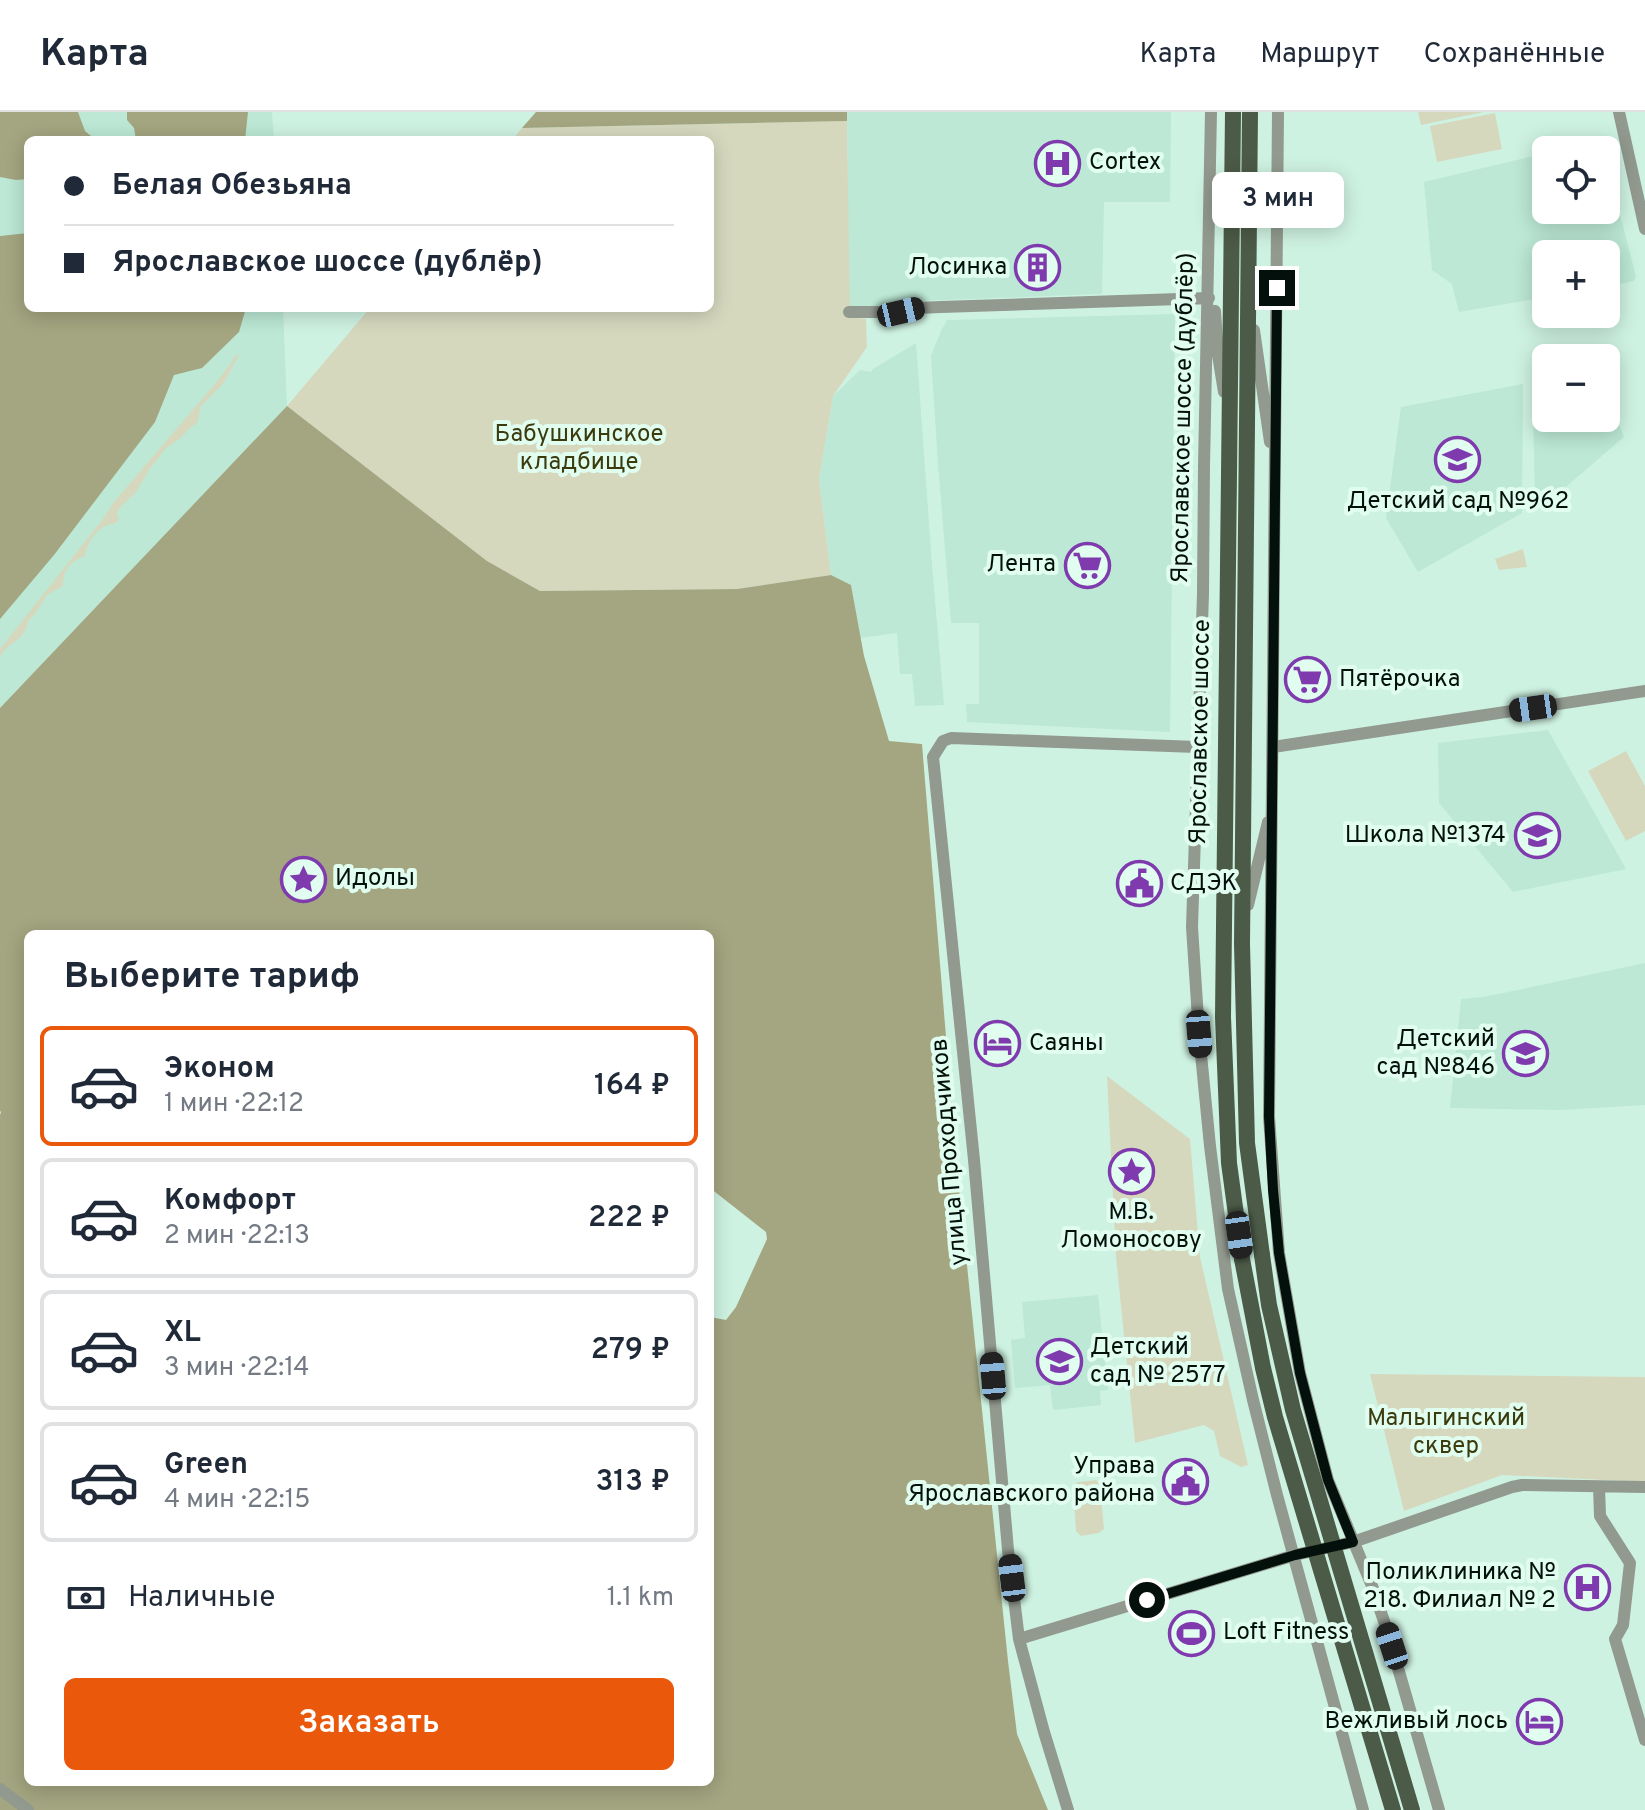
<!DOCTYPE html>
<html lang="ru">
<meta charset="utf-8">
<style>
body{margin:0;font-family:Overpass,sans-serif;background:#f2f2f3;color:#1f2937;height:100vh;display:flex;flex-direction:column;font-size:30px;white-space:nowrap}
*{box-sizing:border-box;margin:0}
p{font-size:26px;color:#747a83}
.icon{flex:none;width:44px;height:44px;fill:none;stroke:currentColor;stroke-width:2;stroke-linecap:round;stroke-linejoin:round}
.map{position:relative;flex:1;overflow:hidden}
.panel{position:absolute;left:24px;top:818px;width:690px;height:856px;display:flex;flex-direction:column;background:#fff;border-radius:12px;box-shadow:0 4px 20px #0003}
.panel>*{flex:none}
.top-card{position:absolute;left:24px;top:24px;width:690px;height:176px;border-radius:12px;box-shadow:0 4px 20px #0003;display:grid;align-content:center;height:176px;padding:0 40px;background:#fff}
.fabs{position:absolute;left:1532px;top:24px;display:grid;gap:16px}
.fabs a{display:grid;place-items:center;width:88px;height:88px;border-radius:12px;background:#fff;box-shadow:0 4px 20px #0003;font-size:40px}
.end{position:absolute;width:36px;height:36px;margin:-18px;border:10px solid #04100b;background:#fff;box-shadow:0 0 0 4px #fff}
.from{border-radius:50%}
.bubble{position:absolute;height:56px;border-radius:12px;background:#fff;box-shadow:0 4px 20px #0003;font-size:26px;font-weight:600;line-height:56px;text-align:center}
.car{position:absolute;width:24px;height:48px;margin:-24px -12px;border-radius:10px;box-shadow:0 0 6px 2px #0007;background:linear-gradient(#222 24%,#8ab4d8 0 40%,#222 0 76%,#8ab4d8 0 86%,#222 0)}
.top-card b{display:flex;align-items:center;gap:28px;height:76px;font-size:30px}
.top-card b+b{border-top:2px solid #e0e1e3}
.top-card i{width:20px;height:20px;background:#1f2937}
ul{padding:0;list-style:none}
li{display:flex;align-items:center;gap:24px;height:120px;margin:0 16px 12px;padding:0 24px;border:4px solid #e0e1e3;border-radius:12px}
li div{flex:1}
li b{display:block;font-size:30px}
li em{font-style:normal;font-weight:600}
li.selected{border-color:#ea580c}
li>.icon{width:72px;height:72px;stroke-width:1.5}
h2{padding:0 40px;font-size:36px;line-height:96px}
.pay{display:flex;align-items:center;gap:20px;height:88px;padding:0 40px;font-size:30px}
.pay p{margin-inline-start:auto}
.button{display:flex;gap:16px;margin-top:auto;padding:16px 40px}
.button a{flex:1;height:92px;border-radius:12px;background:#ea580c;color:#fff;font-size:32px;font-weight:600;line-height:92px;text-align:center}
header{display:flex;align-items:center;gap:48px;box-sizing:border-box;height:112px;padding:0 40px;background:#fff;border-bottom:2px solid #e0e1e3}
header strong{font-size:38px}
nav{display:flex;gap:44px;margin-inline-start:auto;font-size:28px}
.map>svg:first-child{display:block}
.built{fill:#bce8d5}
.green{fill:#d6d8be}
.forest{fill:#a4a681;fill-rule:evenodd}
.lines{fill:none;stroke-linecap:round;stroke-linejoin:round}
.minor{stroke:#929a8f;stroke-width:12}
.major{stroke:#4c5b47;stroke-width:16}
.major-bridge{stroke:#4c5b47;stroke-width:16}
.route{stroke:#04100b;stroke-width:10}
.labels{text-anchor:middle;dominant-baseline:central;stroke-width:8;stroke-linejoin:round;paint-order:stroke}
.poi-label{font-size:24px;fill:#04100b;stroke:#e0fdf0;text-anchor:start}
.street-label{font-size:24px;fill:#04100b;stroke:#e0fdf0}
.park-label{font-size:24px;fill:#3b3b0d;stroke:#e0fdf0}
</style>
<header>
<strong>Карта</strong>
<nav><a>Карта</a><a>Маршрут</a><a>Сохранённые</a></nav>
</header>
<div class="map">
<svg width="1645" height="1698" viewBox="0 0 1645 1698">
<rect width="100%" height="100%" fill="#cef2e2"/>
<path class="built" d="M0,0h272l2,28h-246v168h255l4,98 -287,302z
M847,0h324l-1,90h-66l-2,92 -212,8 -1,4h-40z
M1546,41v57h60v-43l16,55 14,55 -2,4 -28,6v-33h-60v43l-87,15 -7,-28 -20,-14 -8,-88z
M1175,202l-5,418 -203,-10 -1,-18h13v-81h-28l-13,-159 -7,-108 10,-25 6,-11z
M916,231l16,222 12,140 -29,1 -3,-32h-12l-3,-41 -37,5 -9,-53 -20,-10 -12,-96 14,-83 27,-26 11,2 2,-3z
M1546,266v40h60v-28l18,47 -77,66 -12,-8 -3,-115z
M1523,272l-1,129 -104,59 -32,-54 15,-111z
M1548,618l78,139 -113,23 -74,-89 -1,-60z
M1645,851v142l-85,5 -110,-2 11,-109 23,-2z
M1098,1183l10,95 -8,1 1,14 -48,5 -3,-25 -35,3 -4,-48 14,-2 -3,-36z"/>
<path class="green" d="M1418,0h66l-63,13z
M1495,1l7,36 -65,13 -7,-36z
M847,9l3,196 16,2 1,28 -34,49 -14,83 12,96 -94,14 -197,2 -53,-30 -200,-155 83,-98h340v-168h-198l10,-12z
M240,242l-17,30 -23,23 -2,15 -9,7 -8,9 -15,10 -17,22 -12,21 -18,18 -2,5 2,6 -5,4c-15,0 -27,18 -29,32 -15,6 -22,13 -22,30l-16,9 -12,19 -7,7c-3,21 -20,20 -28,36v-8l102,-129 11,-17 101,-118 18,-23 2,-5z
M1523,437l4,18 -28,3 -4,-11z
M1626,639l19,35v45l-19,10 -38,-70z
M1107,964l83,63 10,118 48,208 -7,2 -21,-11 -6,-25 -10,-6 -69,18 -19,-186z
M1370,1262l275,3v105l-143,-7 -98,36z
M1096,1368l4,5 4,44 -5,4 -18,3 -5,-5 -3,-45 5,-4z"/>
<path class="forest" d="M0,0h78l7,19 11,9h-68v39l-12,1 -16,-3z
M127,0h121l-3,28h-109l-2,-12 -7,-8z
M536,0h311v9l-325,7z
M28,121v75h218l-7,24 -37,36 -28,7 -19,47 -101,133 -54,64v-383z
M287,294l200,155 53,30 197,-2 94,-14 20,10 13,71 25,85 33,3 34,415 52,502 9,73 31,76h-1048v-695l1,-3 -1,-1v-403zM28,822h682v254l56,44 1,7 -31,68 -10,13 -16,-3v465h-682z"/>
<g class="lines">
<path class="minor" d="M1211,0l-7,355 -1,127 -11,333 7,107 11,112 18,143 25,111 24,95 86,315
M1278,0l-9,1005 10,136 21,120 28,107 44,106 15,44 52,180
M1619,0l26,117
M1215,199l3,44 6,37
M849,200h52l16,-4 24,-1 268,-9
M1254,218l16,112
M1273,635l372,-56
M1248,793l20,-83
M1599,1375l1,29 30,47 -7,62 -8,14 30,101
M1019,1527l276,-84 58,-13 159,-55 10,-2 123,2
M0,1677l28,21
M1068,1698l-24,-78 -25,-93 -11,-89 -34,-390 -41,-403 10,-16 8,-3 246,9"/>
<path class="major" d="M1233,0l-10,905 6,146 13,96
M1250,0l-8,832 5,199 15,112"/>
<path class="major-bridge" d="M1262,1143l7,50 24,105 119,400
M1242,1147l21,109 12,49 118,393"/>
</g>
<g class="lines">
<path class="route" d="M1147,1488l148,-45 58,-13 -25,-62 -28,-107 -21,-120 -6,-63 -4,-73 8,-829"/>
</g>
<defs>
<symbol id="hospital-ring" viewBox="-11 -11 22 22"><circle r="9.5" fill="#e0fdf0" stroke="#7f3aae" stroke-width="1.5"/><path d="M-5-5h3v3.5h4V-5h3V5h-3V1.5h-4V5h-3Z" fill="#7f3aae"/></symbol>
<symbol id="building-ring" viewBox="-11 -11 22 22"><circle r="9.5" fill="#e0fdf0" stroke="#7f3aae" stroke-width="1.5"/><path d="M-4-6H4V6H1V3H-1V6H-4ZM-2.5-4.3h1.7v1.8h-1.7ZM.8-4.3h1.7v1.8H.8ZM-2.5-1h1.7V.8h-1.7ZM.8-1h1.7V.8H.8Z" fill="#7f3aae"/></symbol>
<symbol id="school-ring" viewBox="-11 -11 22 22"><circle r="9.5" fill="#e0fdf0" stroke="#7f3aae" stroke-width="1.5"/><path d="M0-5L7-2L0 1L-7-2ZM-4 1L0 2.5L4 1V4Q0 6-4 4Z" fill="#7f3aae"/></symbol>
<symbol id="supermarket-ring" viewBox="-11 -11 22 22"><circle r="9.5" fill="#e0fdf0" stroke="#7f3aae" stroke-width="1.5"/><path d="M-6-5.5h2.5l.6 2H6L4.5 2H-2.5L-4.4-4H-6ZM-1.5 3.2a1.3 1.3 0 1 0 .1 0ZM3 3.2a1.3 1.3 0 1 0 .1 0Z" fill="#7f3aae"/></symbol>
<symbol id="sight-ring" viewBox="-11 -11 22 22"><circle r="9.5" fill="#e0fdf0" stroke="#7f3aae" stroke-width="1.5"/><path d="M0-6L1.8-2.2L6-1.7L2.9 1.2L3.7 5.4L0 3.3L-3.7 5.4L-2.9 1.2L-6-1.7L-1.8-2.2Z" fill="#7f3aae"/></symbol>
<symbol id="civic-ring" viewBox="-11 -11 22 22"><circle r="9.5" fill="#e0fdf0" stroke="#7f3aae" stroke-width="1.5"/><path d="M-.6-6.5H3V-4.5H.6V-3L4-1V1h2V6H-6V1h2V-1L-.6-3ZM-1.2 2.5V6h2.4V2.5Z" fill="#7f3aae"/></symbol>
<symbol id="hotel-ring" viewBox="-11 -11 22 22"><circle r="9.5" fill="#e0fdf0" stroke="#7f3aae" stroke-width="1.5"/><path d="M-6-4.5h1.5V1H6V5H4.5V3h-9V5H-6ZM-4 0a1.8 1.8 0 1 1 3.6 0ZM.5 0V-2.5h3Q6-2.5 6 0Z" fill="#7f3aae"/></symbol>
<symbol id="stadium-ring" viewBox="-11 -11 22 22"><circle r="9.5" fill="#e0fdf0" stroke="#7f3aae" stroke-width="1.5"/><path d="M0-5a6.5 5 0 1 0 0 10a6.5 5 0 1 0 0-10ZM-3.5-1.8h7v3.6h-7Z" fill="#7f3aae"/></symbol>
</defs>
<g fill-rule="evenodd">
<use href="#hospital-ring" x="1032" y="26" width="51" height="51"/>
<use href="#building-ring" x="1012" y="130" width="51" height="51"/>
<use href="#school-ring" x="1432" y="322" width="51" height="51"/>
<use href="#supermarket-ring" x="1062" y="428" width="51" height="51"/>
<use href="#supermarket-ring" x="1282" y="542" width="51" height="51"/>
<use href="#school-ring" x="1512" y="698" width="51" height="51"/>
<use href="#sight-ring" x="278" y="742" width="51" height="51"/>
<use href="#civic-ring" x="1114" y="746" width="51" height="51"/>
<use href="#hotel-ring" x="972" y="906" width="51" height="51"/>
<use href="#school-ring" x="1500" y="916" width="51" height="51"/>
<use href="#sight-ring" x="1106" y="1034" width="51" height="51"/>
<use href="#school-ring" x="1034" y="1224" width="51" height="51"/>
<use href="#civic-ring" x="1160" y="1344" width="51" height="51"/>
<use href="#hospital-ring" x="1562" y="1450" width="51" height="51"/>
<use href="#stadium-ring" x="1166" y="1496" width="51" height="51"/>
<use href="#hotel-ring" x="1514" y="1584" width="51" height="51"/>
</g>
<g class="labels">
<g class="poi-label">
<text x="1089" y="51">Cortex</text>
<text x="1007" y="156" text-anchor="end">Лосинка</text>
<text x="1458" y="390" text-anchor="middle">Детский сад №962</text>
<text x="1056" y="453" text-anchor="end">Лента</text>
<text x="1339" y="568">Пятёрочка</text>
<text x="1506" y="724" text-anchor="end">Школа №1374</text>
<text x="335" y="767">Идолы</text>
<text x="1170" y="772">СДЭК</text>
<text x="1495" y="928" text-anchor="end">Детский<tspan x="1495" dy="28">сад №846</tspan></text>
<text x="1029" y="932">Саяны</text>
<text x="1131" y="1101" text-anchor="middle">М.В.<tspan x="1131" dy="28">Ломоносову</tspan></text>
<text x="1090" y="1236">Детский<tspan x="1090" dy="28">сад № 2577</tspan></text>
<text x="1155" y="1355" text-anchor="end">Управа<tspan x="1155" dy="28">Ярославского района</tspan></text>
<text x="1556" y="1461" text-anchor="end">Поликлиника №<tspan x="1556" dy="28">218. Филиал № 2</tspan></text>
<text x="1223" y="1521">Loft Fitness</text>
<text x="1508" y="1610" text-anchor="end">Вежливый лось</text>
</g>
<g class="street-label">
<text transform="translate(1184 306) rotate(-89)">Ярославское шоссе (дублёр)</text>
<text transform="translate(1201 620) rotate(-89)">Ярославское шоссе</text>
<text transform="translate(950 1040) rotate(-95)">улица Проходчиков</text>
</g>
<g class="park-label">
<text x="579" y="323">Бабушкинское<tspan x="579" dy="28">кладбище</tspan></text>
<text x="1446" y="1307">Малыгинский<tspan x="1446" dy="28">сквер</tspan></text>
</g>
</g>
</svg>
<div class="fabs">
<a><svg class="icon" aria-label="locate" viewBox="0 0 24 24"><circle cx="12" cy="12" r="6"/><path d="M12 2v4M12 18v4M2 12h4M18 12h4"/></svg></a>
<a>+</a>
<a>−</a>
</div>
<i class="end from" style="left:1147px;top:1488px"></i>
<i class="end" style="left:1277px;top:176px"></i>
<div class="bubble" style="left:1212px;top:60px;width:132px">3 мин</div>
<i class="car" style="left:901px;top:200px;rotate:77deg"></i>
<i class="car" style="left:1533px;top:596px;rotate:262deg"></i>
<i class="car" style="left:1199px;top:922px;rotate:175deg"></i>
<i class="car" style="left:1239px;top:1123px;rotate:172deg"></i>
<i class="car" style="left:993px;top:1264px;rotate:355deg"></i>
<i class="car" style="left:1012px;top:1466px;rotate:353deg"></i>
<i class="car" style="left:1392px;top:1534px;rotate:342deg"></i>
<div class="top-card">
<b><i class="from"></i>Белая Обезьяна</b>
<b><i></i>Ярославское шоссе (дублёр)</b>
</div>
<section class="panel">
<h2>Выберите тариф</h2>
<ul>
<li class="selected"><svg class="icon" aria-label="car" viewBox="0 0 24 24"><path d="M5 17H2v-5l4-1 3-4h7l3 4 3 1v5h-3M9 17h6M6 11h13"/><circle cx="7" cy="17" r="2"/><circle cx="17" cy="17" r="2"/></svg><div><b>Эконом</b><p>1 мин · 22:12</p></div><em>164 ₽</em></li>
<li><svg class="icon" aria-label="car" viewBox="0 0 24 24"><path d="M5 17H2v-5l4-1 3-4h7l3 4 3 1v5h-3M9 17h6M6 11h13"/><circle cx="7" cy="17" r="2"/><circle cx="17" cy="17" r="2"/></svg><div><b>Комфорт</b><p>2 мин · 22:13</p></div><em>222 ₽</em></li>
<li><svg class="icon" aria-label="car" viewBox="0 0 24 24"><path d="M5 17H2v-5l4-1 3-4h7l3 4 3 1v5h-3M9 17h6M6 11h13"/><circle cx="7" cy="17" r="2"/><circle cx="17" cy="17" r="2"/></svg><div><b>XL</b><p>3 мин · 22:14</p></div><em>279 ₽</em></li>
<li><svg class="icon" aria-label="car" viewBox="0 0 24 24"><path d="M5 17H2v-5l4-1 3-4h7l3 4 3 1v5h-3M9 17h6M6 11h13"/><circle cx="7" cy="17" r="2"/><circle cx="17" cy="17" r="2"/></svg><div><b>Green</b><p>4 мин · 22:15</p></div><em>313 ₽</em></li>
</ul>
<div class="pay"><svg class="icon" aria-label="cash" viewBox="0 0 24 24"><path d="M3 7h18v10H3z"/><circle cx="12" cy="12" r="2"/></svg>Наличные<p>1.1 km</p></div>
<div class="button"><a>Заказать</a></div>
</section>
</div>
